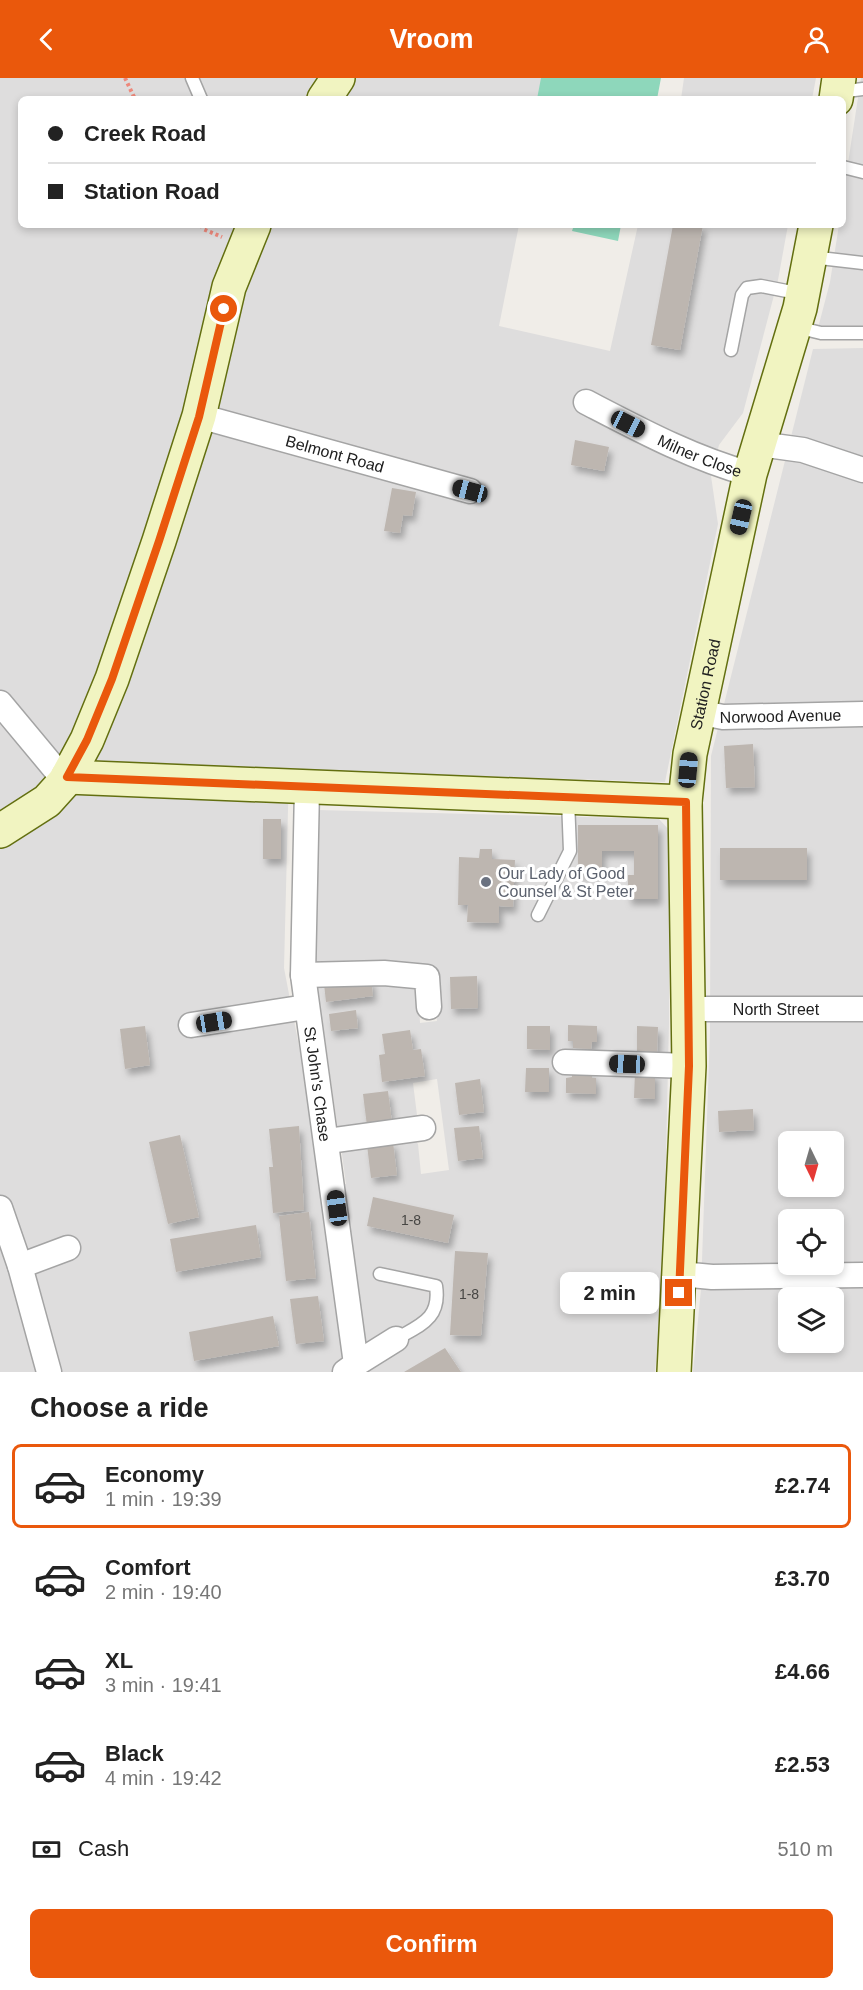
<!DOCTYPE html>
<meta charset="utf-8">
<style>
body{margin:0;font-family:Helvetica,sans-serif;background:#f2f2f2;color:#222;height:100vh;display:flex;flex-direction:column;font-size:22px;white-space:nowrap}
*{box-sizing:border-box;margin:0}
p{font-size:20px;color:#767676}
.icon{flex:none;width:33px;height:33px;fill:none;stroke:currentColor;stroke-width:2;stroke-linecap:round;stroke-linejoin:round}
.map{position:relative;height:1294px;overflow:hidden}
.details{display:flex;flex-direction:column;background:#fff;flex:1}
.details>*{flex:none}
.banner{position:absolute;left:18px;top:18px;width:828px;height:132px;border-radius:9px;box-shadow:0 3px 9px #0003;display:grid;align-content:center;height:132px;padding:0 30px;background:#fff}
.needle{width:39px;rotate:175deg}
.buttons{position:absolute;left:778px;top:1053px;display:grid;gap:12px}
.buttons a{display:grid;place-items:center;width:66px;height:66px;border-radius:9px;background:#fff;box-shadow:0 3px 9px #0003;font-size:30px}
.end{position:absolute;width:27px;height:27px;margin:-14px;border:8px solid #ea580c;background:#fff;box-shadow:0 0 0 3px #fff}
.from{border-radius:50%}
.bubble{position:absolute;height:42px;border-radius:9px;background:#fff;box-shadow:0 3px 9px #0003;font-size:20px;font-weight:700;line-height:42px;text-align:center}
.car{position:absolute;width:18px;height:36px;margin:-18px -9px;border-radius:8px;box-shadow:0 0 4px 2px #0007;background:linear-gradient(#222 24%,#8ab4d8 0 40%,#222 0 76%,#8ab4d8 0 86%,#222 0)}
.banner b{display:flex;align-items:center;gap:21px;height:57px;font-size:22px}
.banner b+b{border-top:2px solid #e0e0e0}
.banner i{width:15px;height:15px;background:#222}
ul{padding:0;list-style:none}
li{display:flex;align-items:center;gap:18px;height:84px;margin:0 12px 9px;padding:0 18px;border:3px solid transparent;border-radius:9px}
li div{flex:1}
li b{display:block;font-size:22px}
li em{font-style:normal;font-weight:700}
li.selected{border-color:#ea580c}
li>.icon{width:54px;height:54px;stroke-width:1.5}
h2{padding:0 30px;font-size:27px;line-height:72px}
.pay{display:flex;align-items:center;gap:15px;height:66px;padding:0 30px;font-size:22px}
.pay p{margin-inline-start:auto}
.action{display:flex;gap:12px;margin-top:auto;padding:12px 30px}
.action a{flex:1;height:69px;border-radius:9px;background:#ea580c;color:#fff;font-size:24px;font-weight:700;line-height:69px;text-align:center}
header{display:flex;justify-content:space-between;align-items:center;height:78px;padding:0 30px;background:#ea580c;color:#fff;font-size:27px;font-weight:700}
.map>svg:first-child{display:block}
.residential{fill:#dedddd;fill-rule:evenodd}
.pitch{fill:#8ed7bb}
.building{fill:#bdb6b0;filter:url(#shadow)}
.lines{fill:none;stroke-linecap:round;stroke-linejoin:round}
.lane-casing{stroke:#a4a4a4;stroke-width:15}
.street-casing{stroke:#a4a4a4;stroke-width:27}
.secondary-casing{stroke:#636f10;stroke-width:36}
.path{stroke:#ed887b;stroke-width:4;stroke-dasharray:3 3;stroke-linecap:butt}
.lane{stroke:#fff;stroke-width:12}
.street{stroke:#fff;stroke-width:24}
.secondary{stroke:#f1f4c1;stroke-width:33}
.route{stroke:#ea580c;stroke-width:8}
.worship-dot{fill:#6b7280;stroke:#fff;stroke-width:2}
.labels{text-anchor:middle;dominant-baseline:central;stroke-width:6;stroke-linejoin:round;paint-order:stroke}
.number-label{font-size:14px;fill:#474644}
.street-label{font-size:16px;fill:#202020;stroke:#fff}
.worship-label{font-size:16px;fill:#5b616d;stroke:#fff;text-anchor:start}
</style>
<header><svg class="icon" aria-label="back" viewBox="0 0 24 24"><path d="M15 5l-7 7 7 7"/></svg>Vroom<svg class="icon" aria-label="person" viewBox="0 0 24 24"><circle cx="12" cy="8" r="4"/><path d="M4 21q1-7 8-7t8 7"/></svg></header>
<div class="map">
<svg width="863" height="1294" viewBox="0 0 863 1294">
<defs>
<filter id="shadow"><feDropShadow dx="3.5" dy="6" stdDeviation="3" flood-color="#0004"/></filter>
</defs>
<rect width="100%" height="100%" fill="#f0ede8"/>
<path class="residential" d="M0,0h548l-4,21h-523v126h498l-20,101 111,25 28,-126h150l-10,55 -35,133 -24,32 -8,31 7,48 -53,258 -376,-12 -5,198 27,141 9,78 26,-3 -5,-37 71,-10 6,7 3,30 28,-4 -12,-91 -24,4 4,32 -4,6 -75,10 -21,-149h101l2,41 17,-2 -3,-51 -119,-2 2,-158 342,9 10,11v194l-6,261 -8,87h-655z
M684,0h132l-4,21h-131z
M861,0h2v250h-45l12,-46 9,-57h4v-29z
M863,270v1024h-170l8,-83 9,-257 1,-276 102,-407zM789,1064h45v44h-45zM789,1142h45v44h-45zM789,1220h45v44h-45z"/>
<path class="pitch" d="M541,0h120l-4,21h-120z
M574,147h47l-3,16 -46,-10z"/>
<path class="building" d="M673,147h30l-23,125 -29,-5z
M575,362l34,7 -5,24 -33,-6z
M392,410l24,4 -4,24 -9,-1 -3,18 -16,-2z
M753,666l2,43 -29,1 -2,-42z
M263,741h18v40h-18z
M578,747h80v74h-30v-24h6v-24h-32v22h-24z
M720,770h87v32h-87z
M480,771h12v10l23,1 -2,47 -14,-1v17l-32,-1 1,-17h-10l1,-48 20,1z
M477,898l1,32 -27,1 -1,-32z
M371,901l2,17 -47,6 -2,-18z
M356,932l2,18 -27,3 -2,-17z
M568,947l29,1v16h-5l-1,7 -18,-1v-7h-5z
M145,948l5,39 -25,4 -5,-40z
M527,948h23v24l-23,-1z
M637,948l21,1 -1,26 -20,-1z
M410,952l3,20 8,-1 4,27 -43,6 -3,-27 6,-1 -3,-20z
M526,990h23v24h-24z
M572,994h20v6h4v16l-30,-1v-15l6,-1z
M635,994l20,1v26l-21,-1z
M480,1001l4,33 -25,3 -4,-32z
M388,1013l4,32 -25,3 -4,-32z
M753,1031l1,21 -35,2 -1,-21z
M299,1048l5,84 -31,3 -4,-46h4l-4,-38z
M479,1048l4,32 -25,3 -4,-33z
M180,1057l19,82 -31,7 -19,-82z
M393,1064l4,33 -26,3 -4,-33z
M373,1119l81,18 -6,28 -81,-17z
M309,1134l7,66 -30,3 -7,-65z
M256,1147l5,32 -85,15 -6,-33z
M455,1173l33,2 -7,83 -31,-1z
M318,1218l6,45 -28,3 -6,-45z
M273,1238l6,30 -85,15 -5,-29z
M445,1270l16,24h-57z"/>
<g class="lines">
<defs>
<path id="lane" d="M192,0l9,21
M839,14l24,-3
M843,89l20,5
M811,179l52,6
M796,249l25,6h42
M731,272l11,-55 5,-7 14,-2 41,8
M538,837l32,-64 -2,-51
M380,1196l56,12c5,33 -16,39 -40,53"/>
<g id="street">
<path id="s1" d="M586,324c54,28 106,56 164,72"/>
<path id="s2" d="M199,338l271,75"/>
<path d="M760,366l43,6 60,20"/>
<path d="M0,625l65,78"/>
<path id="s3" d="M697,634l26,5 140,-3"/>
<path id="s4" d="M307,711l-4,186 53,389 -11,8"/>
<path d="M303,897l81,-2 43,4 2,30"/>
<path id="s5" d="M689,931h174"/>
<path d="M191,947l115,-18"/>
<path d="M565,984l124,4"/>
<path d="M328,1063l95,-13"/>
<path d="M0,1130l20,58 29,106"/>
<path d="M20,1188l48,-18"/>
<path d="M680,1196l32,3 151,-2"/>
<path d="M356,1286l40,-25"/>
</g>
<g id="secondary">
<path d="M324,21l14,-21"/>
<path d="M836,21l3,-21"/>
<path d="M67,699l618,25"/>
<path d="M0,753l47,-30 18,-20 22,-41 25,-61 47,-138 40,-125 30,-129 25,-62"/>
<path id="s6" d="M674,1294l15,-306 -4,-264 5,-48 60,-280 50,-166 16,-83"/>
</g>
</defs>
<use href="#lane" class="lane-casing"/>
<use href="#street" class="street-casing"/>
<use href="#secondary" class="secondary-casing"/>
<path class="path" d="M125,0l10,21
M201,147l2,4 19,8"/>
<use href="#lane" class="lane"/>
<use href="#street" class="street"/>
<use href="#secondary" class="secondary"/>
</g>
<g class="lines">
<path class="route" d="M224,231l-25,108 -40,124 -47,138 -25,61 -20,37 619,25 3,264 -10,227"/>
</g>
<circle class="worship-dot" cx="486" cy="804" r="6"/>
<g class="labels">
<g class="number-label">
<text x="411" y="1142">1-8</text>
<text x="469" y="1216">1-8</text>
</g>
<g class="street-label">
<text stroke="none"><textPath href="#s2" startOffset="141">Belmont Road</textPath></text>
<text stroke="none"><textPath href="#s1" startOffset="126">Milner Close</textPath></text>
<text stroke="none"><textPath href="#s6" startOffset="690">Station Road</textPath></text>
<text stroke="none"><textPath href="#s3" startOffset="84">Norwood Avenue</textPath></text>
<text stroke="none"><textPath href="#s5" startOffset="87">North Street</textPath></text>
<text stroke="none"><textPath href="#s4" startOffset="296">St John's Chase</textPath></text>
</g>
<g class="worship-label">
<text x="498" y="795">Our Lady of Good<tspan x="498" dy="18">Counsel &amp; St Peter</tspan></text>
</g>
</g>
</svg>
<div class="buttons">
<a><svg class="needle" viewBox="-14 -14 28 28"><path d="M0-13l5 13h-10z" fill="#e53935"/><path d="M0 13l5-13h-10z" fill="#767676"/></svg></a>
<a><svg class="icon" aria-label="locate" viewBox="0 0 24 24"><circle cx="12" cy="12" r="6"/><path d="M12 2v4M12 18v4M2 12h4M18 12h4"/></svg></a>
<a><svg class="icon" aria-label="layers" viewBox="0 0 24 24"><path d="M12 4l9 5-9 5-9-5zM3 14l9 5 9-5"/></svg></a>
</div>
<i class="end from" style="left:224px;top:231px"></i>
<i class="end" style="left:679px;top:1215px"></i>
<div class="bubble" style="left:560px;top:1194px;width:99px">2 min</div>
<i class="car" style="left:628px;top:346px;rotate:117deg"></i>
<i class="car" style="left:470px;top:413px;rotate:285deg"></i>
<i class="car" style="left:741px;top:439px;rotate:193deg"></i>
<i class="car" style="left:688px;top:692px;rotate:5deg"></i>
<i class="car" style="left:214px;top:944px;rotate:81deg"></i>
<i class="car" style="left:627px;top:986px;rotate:272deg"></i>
<i class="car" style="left:337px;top:1130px;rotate:352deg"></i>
<div class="banner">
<b><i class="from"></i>Creek Road</b>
<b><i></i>Station Road</b>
</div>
</div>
<section class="details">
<h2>Choose a ride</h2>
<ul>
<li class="selected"><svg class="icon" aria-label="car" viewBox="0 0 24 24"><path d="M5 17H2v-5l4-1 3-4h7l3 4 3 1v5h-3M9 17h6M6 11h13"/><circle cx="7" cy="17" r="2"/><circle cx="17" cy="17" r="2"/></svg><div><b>Economy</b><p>1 min · 19:39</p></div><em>£2.74</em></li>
<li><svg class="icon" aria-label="car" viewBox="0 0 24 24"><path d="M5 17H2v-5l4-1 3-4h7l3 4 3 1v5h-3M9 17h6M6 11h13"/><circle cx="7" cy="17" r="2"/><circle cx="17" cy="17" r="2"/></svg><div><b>Comfort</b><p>2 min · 19:40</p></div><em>£3.70</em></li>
<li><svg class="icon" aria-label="car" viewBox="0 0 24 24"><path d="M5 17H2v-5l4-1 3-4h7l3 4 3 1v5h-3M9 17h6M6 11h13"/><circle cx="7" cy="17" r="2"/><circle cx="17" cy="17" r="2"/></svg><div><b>XL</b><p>3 min · 19:41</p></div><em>£4.66</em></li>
<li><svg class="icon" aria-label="car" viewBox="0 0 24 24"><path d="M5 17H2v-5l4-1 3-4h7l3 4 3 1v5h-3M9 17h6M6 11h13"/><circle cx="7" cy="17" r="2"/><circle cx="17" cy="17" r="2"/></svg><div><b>Black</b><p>4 min · 19:42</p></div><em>£2.53</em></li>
</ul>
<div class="pay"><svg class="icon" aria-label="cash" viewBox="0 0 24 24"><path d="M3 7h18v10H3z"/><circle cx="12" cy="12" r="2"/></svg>Cash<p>510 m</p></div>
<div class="action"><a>Confirm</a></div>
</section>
